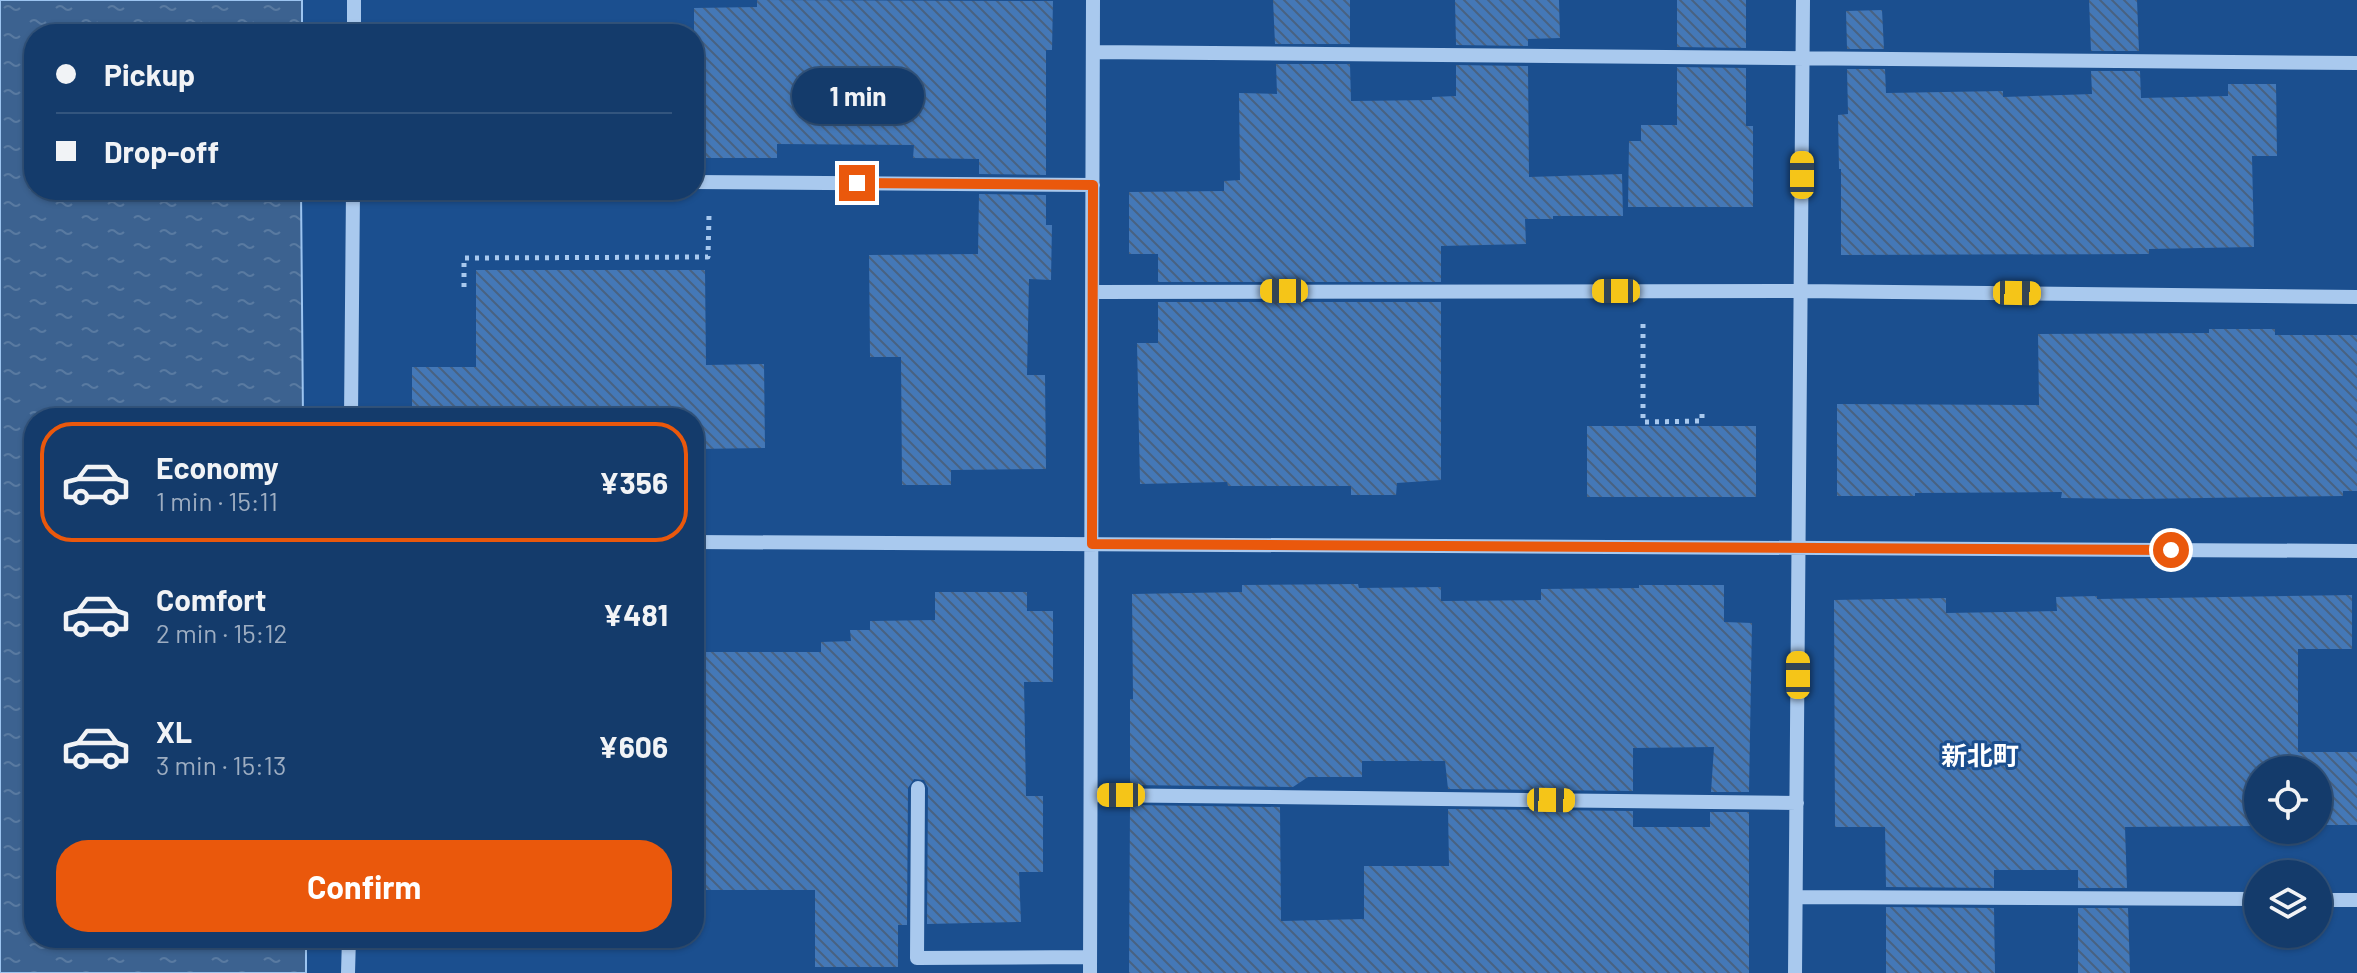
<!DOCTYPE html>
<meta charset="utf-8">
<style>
body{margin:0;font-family:Barlow,"Noto Sans JP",sans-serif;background:#214673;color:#f1f3f6;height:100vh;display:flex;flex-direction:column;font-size:30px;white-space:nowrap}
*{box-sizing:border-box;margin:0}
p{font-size:26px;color:#9dadc1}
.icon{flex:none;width:44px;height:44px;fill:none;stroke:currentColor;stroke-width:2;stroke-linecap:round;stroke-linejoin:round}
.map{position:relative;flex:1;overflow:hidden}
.panel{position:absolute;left:24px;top:408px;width:680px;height:540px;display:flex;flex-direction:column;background:#143b6b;border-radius:32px;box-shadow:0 2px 6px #0004,0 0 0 2px #33557e}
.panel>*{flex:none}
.guide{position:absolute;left:24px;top:24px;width:680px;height:176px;border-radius:32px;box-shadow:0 2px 6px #0004,0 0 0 2px #33557e;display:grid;align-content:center;height:176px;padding:0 32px;background:#143b6b}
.buttons{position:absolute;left:2244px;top:756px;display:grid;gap:16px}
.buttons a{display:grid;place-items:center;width:88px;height:88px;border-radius:50%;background:#143b6b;box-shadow:0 2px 6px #0004,0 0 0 2px #33557e;font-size:40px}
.end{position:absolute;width:36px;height:36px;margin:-18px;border:10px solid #ea580c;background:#fff;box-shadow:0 0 0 4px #fff}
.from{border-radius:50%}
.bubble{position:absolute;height:56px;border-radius:28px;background:#143b6b;box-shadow:0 2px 6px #0004,0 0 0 2px #33557e;font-size:26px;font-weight:700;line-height:56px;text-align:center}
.car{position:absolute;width:24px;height:48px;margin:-24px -12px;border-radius:10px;box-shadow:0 0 6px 2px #0007;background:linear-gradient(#f5c518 24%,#345 0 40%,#f5c518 0 76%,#345 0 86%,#f5c518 0)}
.guide b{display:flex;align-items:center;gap:28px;height:76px;font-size:30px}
.guide b+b{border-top:2px solid #33557e}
.guide i{width:20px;height:20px;background:#f1f3f6}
ul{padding:14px 0 0;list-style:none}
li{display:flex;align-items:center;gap:24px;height:120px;margin:0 16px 12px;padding:0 16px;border:4px solid transparent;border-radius:32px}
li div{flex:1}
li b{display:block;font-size:30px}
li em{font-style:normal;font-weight:700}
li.selected{border-color:#ea580c}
li>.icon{width:72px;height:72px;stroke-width:1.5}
.cta{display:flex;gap:16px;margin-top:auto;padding:16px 32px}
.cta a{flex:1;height:92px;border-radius:32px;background:#ea580c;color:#fff;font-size:32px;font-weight:700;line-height:92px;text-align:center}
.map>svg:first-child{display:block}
.water{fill:url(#water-ripples);stroke:#9cc4f0;stroke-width:2}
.building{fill:url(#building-back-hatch)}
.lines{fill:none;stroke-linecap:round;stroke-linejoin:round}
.path{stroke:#a9c9ee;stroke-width:5;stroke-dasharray:4 6;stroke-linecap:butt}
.minor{stroke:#a9c9ee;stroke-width:14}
.route{stroke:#ea580c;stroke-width:10}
.labels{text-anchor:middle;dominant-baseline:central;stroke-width:6;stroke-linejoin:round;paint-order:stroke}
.neighbourhood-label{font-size:26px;font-weight:bold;fill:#fff;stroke:#1b4f8f}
</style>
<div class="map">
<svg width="2357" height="973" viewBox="0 0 2357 973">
<defs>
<pattern id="water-ripples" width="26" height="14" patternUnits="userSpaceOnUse" patternTransform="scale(2)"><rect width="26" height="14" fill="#3c6290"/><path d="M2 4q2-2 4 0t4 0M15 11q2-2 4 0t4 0" fill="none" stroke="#597aa1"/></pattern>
<pattern id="building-back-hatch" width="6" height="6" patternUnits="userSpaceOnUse" patternTransform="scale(2)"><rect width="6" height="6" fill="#4478b7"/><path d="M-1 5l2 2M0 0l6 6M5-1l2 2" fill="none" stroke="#486282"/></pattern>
</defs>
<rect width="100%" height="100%" fill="#1b4f8f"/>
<path class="water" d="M0,0h302v34h-268v156h267l2,228h-269v520h272v35h-306z"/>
<path class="building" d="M757,0l296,1 -1,49h-6v125l-67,-1v-15l-66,-1 1,-13 -137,-1v14h-83v-150l63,-1z
M1273,0h77v44h-75z
M1455,0h104l1,38 -32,1v7l-72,-1z
M1677,0h69v48l-69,-1z
M2089,0h48l2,51h-48z
M1882,10l2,39h-37l-1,-38z
M1276,64h74l1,37 81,-1v-3l24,-1v-31l72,1 1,111 93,-3 1,42h-70v3h-28l1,25 -85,2v36h-283v-28h-29v-62l95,-1v-10l16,-1 -1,-87 38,1z
M1677,67l69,1v58h7v81h-125l1,-66h12v-16h36z
M1847,69h38l1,24 117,-2v6l89,-3 -1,-23h49l1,27 87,-2v-12h48l1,72h-25l2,91 -105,2v5l-308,1v-86h-2l-1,-54 10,-1z
M979,194l67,1v30h6l-1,55 -22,-1 -2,96h18l1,94 -95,1v15h-49l-1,-128h-31l-1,-102 109,-1z
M476,270h229l1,95 58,-1 1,84 -71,1v-31h-282v-51h64z
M1158,302h283v178l-44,3 -1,12h-45v-9h-123l-1,-4 -87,2 -3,-141h21z
M2209,329h66v6h82v156h-14v5l-206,3 -76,-1 1,-6 -147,1v3h-78v-92l202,1 -1,-71 171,-1z
M1587,426h169v71h-169z
M1358,584l1,4 82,-1v14l100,-1v-11l98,-1v-3h85v37l28,1 -3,169h-38l3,-45 -81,1v43l-185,-2 -3,-28h-83v16h-54l-15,10 -163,-2v-86h3l-1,-105 110,-2v-7z
M935,592h92v19h26v71h-29l2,114h17v76h-24l2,50 -94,2 1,-136 -4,-8 -10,-1 -6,9 -1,137h-9v42h-83v-77h-121v-238h127v-10l30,-1 -1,-11h20v-9l65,-1z
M2352,595v54h-54v103h59v73h-39v-55h-60v56l-133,1 2,61h-49v-18h-84v18l-108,-1 -1,-60h-50l-1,-227 112,-2v15l111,-2 -1,-14 41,-1v3z
M1130,805l150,2 1,114 83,-2v-53h85l-1,-57 185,2v16h77v-15h39v161h-620z
M1886,907l108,1 1,65h-109z
M2078,908h50l2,65h-52z"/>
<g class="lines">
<path class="path" d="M464,287v-29l244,-1 1,-42
M1643,324v98l59,-1v-10"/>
<path class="minor" d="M354,34v-34
M1093,52l1264,11
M694,182l399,3
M1093,292l708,-1 556,6
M351,418l2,-228
M694,542l1663,9
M918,788l-1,170 173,-1
M1091,795l706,8
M1796,897l462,2
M2318,900h39
M348,973l1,-35
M1090,973l3,-973
M1795,973l8,-973"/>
</g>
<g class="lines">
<path class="route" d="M857,183l236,2 -1,359 1079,6"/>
</g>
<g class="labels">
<g class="neighbourhood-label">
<text x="1980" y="754">新北町</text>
</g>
</g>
</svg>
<div class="buttons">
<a><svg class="icon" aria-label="locate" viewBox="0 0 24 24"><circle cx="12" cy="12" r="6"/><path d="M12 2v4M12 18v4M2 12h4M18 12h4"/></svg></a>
<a><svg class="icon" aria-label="layers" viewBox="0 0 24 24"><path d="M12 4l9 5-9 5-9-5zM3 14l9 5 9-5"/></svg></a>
</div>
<i class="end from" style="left:2171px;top:550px"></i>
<i class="end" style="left:857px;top:183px"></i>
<div class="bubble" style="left:792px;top:68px;width:132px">1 min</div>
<i class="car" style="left:1802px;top:175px;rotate:0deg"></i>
<i class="car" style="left:1284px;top:291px;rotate:270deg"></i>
<i class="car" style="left:1616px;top:291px;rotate:270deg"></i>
<i class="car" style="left:2017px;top:293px;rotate:91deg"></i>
<i class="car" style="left:1798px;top:675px;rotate:0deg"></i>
<i class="car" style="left:1121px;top:795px;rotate:270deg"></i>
<i class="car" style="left:1551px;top:800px;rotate:91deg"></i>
<div class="guide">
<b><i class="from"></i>Pickup</b>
<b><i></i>Drop-off</b>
</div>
<section class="panel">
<ul>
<li class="selected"><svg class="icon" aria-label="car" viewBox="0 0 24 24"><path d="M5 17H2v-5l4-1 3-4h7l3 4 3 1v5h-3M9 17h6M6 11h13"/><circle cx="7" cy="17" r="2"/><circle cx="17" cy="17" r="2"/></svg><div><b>Economy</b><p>1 min · 15:11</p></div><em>¥356</em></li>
<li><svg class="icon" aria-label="car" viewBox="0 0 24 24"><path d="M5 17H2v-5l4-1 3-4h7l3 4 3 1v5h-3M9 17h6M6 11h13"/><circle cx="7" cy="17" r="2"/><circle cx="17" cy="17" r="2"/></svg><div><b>Comfort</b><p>2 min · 15:12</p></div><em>¥481</em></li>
<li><svg class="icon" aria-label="car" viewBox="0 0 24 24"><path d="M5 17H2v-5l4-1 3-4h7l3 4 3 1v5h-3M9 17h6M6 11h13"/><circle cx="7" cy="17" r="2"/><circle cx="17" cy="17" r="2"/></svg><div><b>XL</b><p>3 min · 15:13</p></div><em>¥606</em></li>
</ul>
<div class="cta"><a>Confirm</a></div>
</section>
</div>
